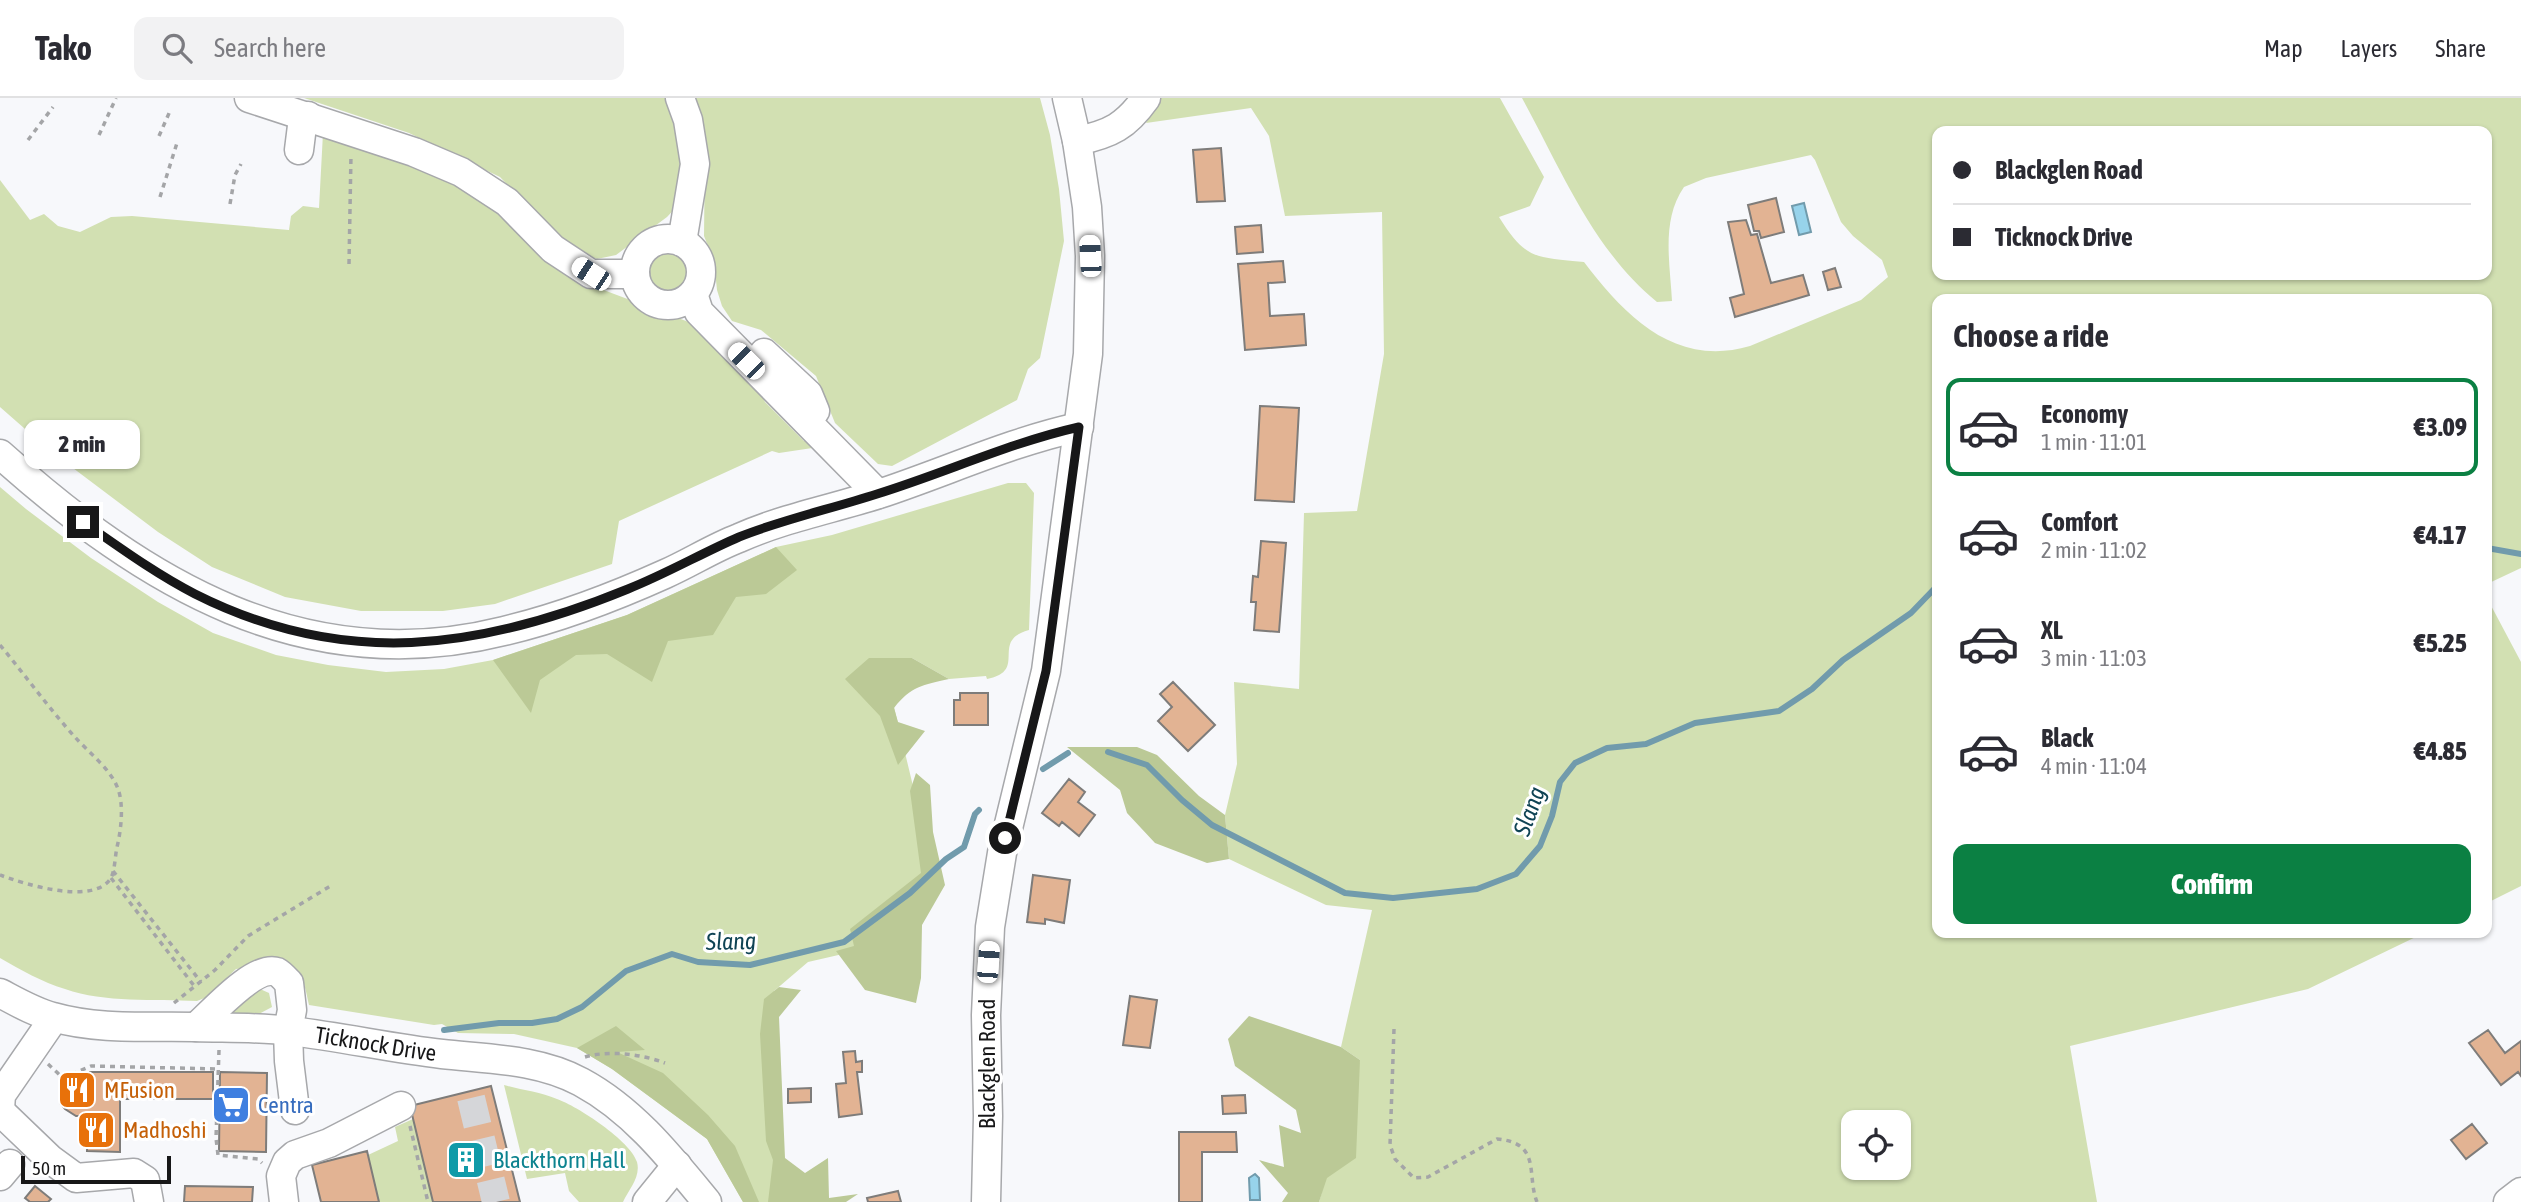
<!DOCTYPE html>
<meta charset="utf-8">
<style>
body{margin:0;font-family:"Asap Condensed",sans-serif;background:#f2f2f3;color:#2b2b33;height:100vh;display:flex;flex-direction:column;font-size:26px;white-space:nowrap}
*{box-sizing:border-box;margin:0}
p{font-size:23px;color:#7c7c81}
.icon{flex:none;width:38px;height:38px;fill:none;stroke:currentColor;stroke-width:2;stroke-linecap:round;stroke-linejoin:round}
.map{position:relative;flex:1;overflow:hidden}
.side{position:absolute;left:1932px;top:196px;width:560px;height:644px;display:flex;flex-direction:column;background:#fff;border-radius:14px;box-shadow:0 2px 5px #0004}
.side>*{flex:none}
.banner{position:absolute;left:1932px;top:28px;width:560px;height:154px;border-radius:14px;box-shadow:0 2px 5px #0004;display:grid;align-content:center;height:154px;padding:0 21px;background:#fff}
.tools{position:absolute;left:1841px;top:1012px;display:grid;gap:14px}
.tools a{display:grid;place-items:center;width:70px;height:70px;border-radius:14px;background:#fff;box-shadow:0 2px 5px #0004;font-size:35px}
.scale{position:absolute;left:21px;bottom:18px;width:150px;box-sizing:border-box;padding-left:7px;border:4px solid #171718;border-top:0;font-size:19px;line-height:24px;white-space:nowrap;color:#171718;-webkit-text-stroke:5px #fff;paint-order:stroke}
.end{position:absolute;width:32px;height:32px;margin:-16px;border:9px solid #171718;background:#fff;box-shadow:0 0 0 4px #fff}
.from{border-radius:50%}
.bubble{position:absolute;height:49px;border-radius:14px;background:#fff;box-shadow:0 2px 5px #0004;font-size:23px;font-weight:800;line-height:49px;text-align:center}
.car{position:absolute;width:21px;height:42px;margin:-21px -10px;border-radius:9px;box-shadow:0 0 5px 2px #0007;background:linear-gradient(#fff 24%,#345 0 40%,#fff 0 76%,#345 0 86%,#fff 0)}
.banner b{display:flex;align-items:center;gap:24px;height:66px;font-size:26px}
.banner b+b{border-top:2px solid #e1e1e2}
.banner i{width:18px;height:18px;background:#2b2b33}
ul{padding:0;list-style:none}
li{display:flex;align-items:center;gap:21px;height:98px;margin:0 14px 10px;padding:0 7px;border:4px solid transparent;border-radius:14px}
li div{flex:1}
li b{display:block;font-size:26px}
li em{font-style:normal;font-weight:800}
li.current{border-color:#0b8043}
li>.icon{width:63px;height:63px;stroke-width:1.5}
h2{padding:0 21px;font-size:32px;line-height:84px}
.cta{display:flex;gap:14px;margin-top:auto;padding:14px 21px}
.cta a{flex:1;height:80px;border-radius:14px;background:#0b8043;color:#fff;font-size:28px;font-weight:800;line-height:80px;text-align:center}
header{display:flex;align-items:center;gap:42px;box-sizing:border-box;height:98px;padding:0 35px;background:#fff;border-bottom:2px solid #e1e1e2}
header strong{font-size:33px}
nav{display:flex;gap:38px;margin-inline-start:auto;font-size:24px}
.search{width:490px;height:63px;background:#f2f2f3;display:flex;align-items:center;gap:18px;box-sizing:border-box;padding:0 24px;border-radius:14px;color:#7c7c81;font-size:26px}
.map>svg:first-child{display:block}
.green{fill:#d2e0b2;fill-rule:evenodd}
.forest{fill:#bbc996}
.water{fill:#97d3eb;stroke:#719bac;stroke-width:2}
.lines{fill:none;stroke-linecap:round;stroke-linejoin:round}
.stream{stroke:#719bac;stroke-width:6}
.building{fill:#e2b393;stroke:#7e7c7a;stroke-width:2}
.minor-tunnel{stroke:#d5d6d9;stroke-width:28;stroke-dasharray:28 14;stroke-linecap:butt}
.minor-casing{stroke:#a7a8ab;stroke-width:31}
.path{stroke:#a4a5a7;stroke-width:3.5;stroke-dasharray:5 5;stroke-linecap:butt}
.minor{stroke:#fff;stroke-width:28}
.route{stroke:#171718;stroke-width:9}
.labels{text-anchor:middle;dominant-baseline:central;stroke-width:6;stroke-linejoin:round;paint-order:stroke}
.street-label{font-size:23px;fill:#171718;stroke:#fff}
.food-label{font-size:23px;fill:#c56008;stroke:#fff;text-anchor:start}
.shop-label{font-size:23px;fill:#366cbe;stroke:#fff;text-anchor:start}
.culture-label{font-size:23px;fill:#0d838f;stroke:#fff;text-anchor:start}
.water-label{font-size:24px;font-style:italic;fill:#0f4354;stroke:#fff}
</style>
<header>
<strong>Tako</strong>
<div class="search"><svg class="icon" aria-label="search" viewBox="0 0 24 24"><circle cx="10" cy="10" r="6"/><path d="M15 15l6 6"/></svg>Search here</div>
<nav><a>Map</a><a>Layers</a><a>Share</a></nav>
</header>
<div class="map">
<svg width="2521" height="1104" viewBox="0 0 2521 1104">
<rect width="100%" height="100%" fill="#f7f8fb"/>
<path class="green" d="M304,0h364l15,38 1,63 -17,18 -51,38 -19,4 -22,-8 -38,-35 -37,-39 -91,-44z
M693,0h347l10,37 9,54 5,52 -24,117 -12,11 -11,31 -125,66 -14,-2 -43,-41 -19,-47 -55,-46 -29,-9 -10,-15 -5,-16 -3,-29 -10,-25 1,-91z
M1160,0h340l44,79 -14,29 -31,11c27,43 36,40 85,45 41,54 91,106 166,84l111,-46 27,-23 -6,-17 -29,-24 -12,-14 -26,-62 -4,-5 -105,23 -22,9c-23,33 -14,76 -12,114l-15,1c-64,-52 -96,-133 -135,-204h999v470l-34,16v-285h-550v634h487l-116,56 -238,57 27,156h-778l41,-142 -19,-13 31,-137 -46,-5 -97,-46 -4,-44 12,-51 -3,-82 65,7 5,-176 53,-2 27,-157 -2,-142 -97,4 -16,-80 -18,-28 -105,15zM1937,33h550v144h-550zM1853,1024h46v45h-46z
M323,35l130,45 43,27 34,38 39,34 125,47 62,59 9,19 39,39 10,-1 5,7 -40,6 -7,-2 -153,70 -7,43 -117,40 -52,7h-82l-76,-14 -73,-30 -54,-35 -109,-82 -49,-43v-227l30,40 14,-6 14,12 22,6 31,-15 21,-1 157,14 2,-14 12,-10 16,2z
M644 176a24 24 0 1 1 48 0a24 24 0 1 1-48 0Z
M1008,385h18l8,10 -5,137c-40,11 0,41 -42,49l-1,-3 -37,3 -37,-21 -23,28 29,121 10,101 -59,40 -61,14 -34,29 7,211h-38l-36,-63 -95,-70 -35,-21 -63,-14 -56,-1 -16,-9 -8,1 -125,-20c-5,-23 -6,-36 -30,-44 -5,-2 -12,-4 -17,-3 -10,2 -16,11 -26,11l-29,28 -10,4c-43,-2 -92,2 -132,-12 -23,-7 -44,-19 -65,-31v-471l26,22 65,49 67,44 55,31 63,22 52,10 58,7 58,-3 49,-9 134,-45 149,-68 56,-12z
M2487,500l34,64v224l-34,17z
M260,891l9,4 3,14 -15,8 -31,-2z
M504,987c17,5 36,7 53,14 20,7 74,42 80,63 4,15 -8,27 -14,40h-44l-10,-11 -4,-18 -38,6z
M413,1021l20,83h-54l-11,-47 30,-14 -3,-14z"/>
<path class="forest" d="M776,449l21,23 -31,24 -30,3 -23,38 -45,6 -16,41 -45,-28 -31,1 -36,25 -9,33 -38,-53 134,-45z
M869,560h43l37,21c-26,6 -38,7 -55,29l4,14 27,9 -27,34 -18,-49 -35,-37z
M1067,649h70l20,8 42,41 26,19 4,44 -22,4 -52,-20 -28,-30 -7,-23z
M916,675l14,12 3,47 12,53 -23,40 -1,53 -5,25 -51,-13 -29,-39 18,-5 -4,-17 71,-56 -11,-82z
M779,889l22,3 -22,27 6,141 20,15 23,-15 1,40 29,-4 -12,8h-78l5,-42 -7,-19 -6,-107 4,-35z
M1249,918l92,31 19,13 -4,98 -29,20 -8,24h-37l6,-9 -29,-33 25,7 -5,-42 22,8 -5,-23 -61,-44 -7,-27z
M616,928l29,24 -28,2 46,21 45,42 27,31 24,56h-16l-36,-63 -95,-70 -35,-21z"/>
<path class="water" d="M1804,105l7,29 -12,3 -7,-29z
M1255,1076l4,4 1,22h-10l-1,-22z"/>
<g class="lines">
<path class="stream" d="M2487,450l34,6
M1108,654l39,13 35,35 30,25 133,68 48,5 84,-9 39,-15 24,-28 12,-30 8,-34 15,-19 32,-15 39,-4 49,-21 84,-12 33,-22 31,-29 68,-47 26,-27
M1043,671l25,-16
M444,932l55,-7h33l25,-4 25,-12 44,-36 46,-17 26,8 52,3 94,-23 66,-49 36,-34 18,-12 11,-33 4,-4"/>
</g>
<path class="building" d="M1221,50l4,53 -28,1 -4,-52z
M1776,100l8,34 -23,6 -2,-7h-5l-6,-26z
M1746,122l5,15 6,-1 14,49 32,-8 6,20 -74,22 -5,-19 14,-4 -16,-72z
M1261,127l2,27 -26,2 -2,-27z
M1283,163l2,21 -17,1 2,33 34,-2 2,31 -61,5 -7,-86z
M1835,170l6,19 -13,3 -5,-18z
M1260,308l39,2 -5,94 -39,-2z
M1261,443l25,2 -7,89 -25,-2 2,-28h-5l2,-26 5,1z
M1173,584l42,43 -27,26 -30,-30 14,-14 -12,-13z
M960,595h28v32h-34v-25h6z
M1069,681l16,13 -7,10 17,13 -16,21 -17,-14 -3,4 -17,-13z
M1033,777l37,5 -6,43 -19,-4v5l-18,-2z
M1130,898l27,4 -7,48 -27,-3z
M2488,932l17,23 16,-12v35l-3,-4 -17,13 -32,-42z
M855,953l1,11 6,-1v11h-5l5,42 -23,3 -3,-33 10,-1 -3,-31z
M90,974h123v27h-93v53l-33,-1 1,-35h-12l-11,-7 -5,-6 1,-13 6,-8 10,-5h13z
M220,974l47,1 -1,79 -47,-1z
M491,988l29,116h-87l-23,-96z
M811,990v14l-23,1v-14z
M1245,997l1,18 -23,1 -1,-18z
M2472,1026l15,19 -21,16 -15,-19z
M1179,1034h57l1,20h-35v50h-23z
M367,1053l12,51h-58l-9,-37z
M35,1088l16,13 -3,3h-18l-5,-4z
M185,1088l68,1 -1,15h-68z
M898,1093l3,11h-33l-1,-4z"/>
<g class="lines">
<path class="minor-tunnel" d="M471,1000l25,104"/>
<defs>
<g id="minor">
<path d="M249,0l165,54 47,20 46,30 46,47 38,25h44"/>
<path d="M680,0l8,22 7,44 -13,78"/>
<path d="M1077,43c34,-7 49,-15 69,-43"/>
<path d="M299,52l3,-24 6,-10"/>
<circle cx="668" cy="174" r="33"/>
<path d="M693,196l6,18 179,182"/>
<path d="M764,255l44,41 7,17 -8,10"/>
<path d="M0,356c144,129 304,227 504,177 55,-13 110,-34 161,-57 25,-11 48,-26 74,-36 45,-20 93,-29 140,-44 67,-22 131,-52 200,-67"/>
<path id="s1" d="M0,895c17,9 34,19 53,24 45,13 95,9 142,10 31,1 64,0 95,4 51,6 101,17 152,23 46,5 97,5 139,28 52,28 89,75 126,120"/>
<path d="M196,929c16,-14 59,-63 81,-55 4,2 9,8 12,11l3,27 -4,21 1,30 6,49"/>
<path d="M0,1011l1,-14 53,-77"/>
<path d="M0,1013l50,48 26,19 58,-5 11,7 4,22"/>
<path d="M0,1078l10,-12"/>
<path d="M284,1104l-3,-26 6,-14 8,-7 34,-12 72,-37"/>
<path d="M647,1104l30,-37"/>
<path d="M986,1104l2,-86 -2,-101 4,-88 12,-74 44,-182 42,-317 2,-98 -3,-49 -10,-66 -10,-43"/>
<path d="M2508,1104l13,-10"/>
</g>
</defs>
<use href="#minor" class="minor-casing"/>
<path class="path" d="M99,37l17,-37
M159,38l11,-25
M28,42l25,-33
M160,99l17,-54
M230,106l5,-29 6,-11
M349,166l2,-110
M0,547c25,30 48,62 74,91 14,16 37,33 44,53 6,16 3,42 -1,58 -2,9 -2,23 -6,31 -17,28 -87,6 -111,-3
M113,773l88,111
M111,780l84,109
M174,905l41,-33 33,-34 84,-51
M1394,931l-4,116 5,14 19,19 14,-1 69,-38c45,4 29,35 40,63
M219,952l-3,88 2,17 40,4 4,4
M585,959c24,-7 56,-3 80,6
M48,966l15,14 28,-12 127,3
M410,1028l18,76"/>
<use href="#minor" class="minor"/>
</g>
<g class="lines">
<path class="route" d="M83,424c36,25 73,52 112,72 149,75 284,56 433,-5 38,-15 74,-36 111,-52 45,-18 92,-28 138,-43 68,-21 132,-51 202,-67l-33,244 -41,167"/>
</g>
<defs>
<symbol id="restaurant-square" viewBox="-11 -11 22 22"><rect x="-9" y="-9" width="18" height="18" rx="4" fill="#e8710a" stroke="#fff"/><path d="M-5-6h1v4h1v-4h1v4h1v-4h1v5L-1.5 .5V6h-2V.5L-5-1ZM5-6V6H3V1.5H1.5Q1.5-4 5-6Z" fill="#fff"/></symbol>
<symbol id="supermarket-square" viewBox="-11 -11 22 22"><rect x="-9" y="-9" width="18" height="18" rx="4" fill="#3f7fe0" stroke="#fff"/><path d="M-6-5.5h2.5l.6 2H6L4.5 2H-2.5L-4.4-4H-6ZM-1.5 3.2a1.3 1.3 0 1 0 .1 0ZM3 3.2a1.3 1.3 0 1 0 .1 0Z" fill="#fff"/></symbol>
<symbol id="building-square" viewBox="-11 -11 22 22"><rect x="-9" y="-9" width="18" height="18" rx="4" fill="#0f9aa8" stroke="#fff"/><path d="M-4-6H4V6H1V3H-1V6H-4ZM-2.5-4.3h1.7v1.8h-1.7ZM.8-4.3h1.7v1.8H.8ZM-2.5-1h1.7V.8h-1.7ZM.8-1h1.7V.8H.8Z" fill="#fff"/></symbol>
</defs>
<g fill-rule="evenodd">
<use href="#restaurant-square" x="55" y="970" width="44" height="44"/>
<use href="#supermarket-square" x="209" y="985" width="44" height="44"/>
<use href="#restaurant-square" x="74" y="1010" width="44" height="44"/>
<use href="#building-square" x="444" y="1040" width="44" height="44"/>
</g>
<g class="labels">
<g class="street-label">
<text stroke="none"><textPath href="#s1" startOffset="383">Ticknock Drive</textPath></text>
<text transform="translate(987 966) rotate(-90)">Blackglen Road</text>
</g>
<g class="food-label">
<text x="104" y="992">MFusion</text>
<text x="123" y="1032">Madhoshi</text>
</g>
<g class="shop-label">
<text x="258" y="1007">Centra</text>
</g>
<g class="culture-label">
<text x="493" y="1062">Blackthorn Hall</text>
</g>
<g class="water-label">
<text transform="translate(1529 713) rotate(-70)">Slang</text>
<text transform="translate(731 843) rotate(-1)">Slang</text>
</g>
</g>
</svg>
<div class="tools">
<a><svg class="icon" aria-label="locate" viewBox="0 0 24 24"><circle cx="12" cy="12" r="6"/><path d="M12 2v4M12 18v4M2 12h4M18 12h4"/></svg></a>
</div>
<div class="scale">50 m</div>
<i class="end from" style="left:1005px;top:740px"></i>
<i class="end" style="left:83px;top:424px"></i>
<div class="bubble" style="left:24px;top:322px;width:116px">2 min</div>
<i class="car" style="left:1090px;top:158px;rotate:357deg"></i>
<i class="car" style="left:591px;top:176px;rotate:303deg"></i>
<i class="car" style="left:746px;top:263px;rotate:315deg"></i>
<i class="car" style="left:988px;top:864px;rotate:4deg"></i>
<div class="banner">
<b><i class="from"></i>Blackglen Road</b>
<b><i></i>Ticknock Drive</b>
</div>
<section class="side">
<h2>Choose a ride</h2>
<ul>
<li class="current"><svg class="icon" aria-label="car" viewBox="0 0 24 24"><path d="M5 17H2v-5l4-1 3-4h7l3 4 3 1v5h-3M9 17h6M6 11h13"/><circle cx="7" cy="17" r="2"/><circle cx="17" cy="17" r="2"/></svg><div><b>Economy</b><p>1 min · 11:01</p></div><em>€3.09</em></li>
<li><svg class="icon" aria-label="car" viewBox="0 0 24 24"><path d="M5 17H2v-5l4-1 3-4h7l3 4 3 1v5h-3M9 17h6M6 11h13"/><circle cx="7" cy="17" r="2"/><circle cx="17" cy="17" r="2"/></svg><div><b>Comfort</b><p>2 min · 11:02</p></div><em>€4.17</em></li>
<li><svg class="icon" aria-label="car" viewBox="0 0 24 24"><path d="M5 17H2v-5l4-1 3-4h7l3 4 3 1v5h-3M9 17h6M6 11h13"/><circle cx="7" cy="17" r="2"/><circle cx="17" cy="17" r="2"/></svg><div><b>XL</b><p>3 min · 11:03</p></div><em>€5.25</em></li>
<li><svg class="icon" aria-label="car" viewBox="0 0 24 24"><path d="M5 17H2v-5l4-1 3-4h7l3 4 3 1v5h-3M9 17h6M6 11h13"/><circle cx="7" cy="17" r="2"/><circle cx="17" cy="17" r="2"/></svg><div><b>Black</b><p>4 min · 11:04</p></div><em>€4.85</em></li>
</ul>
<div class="cta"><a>Confirm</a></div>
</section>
</div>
